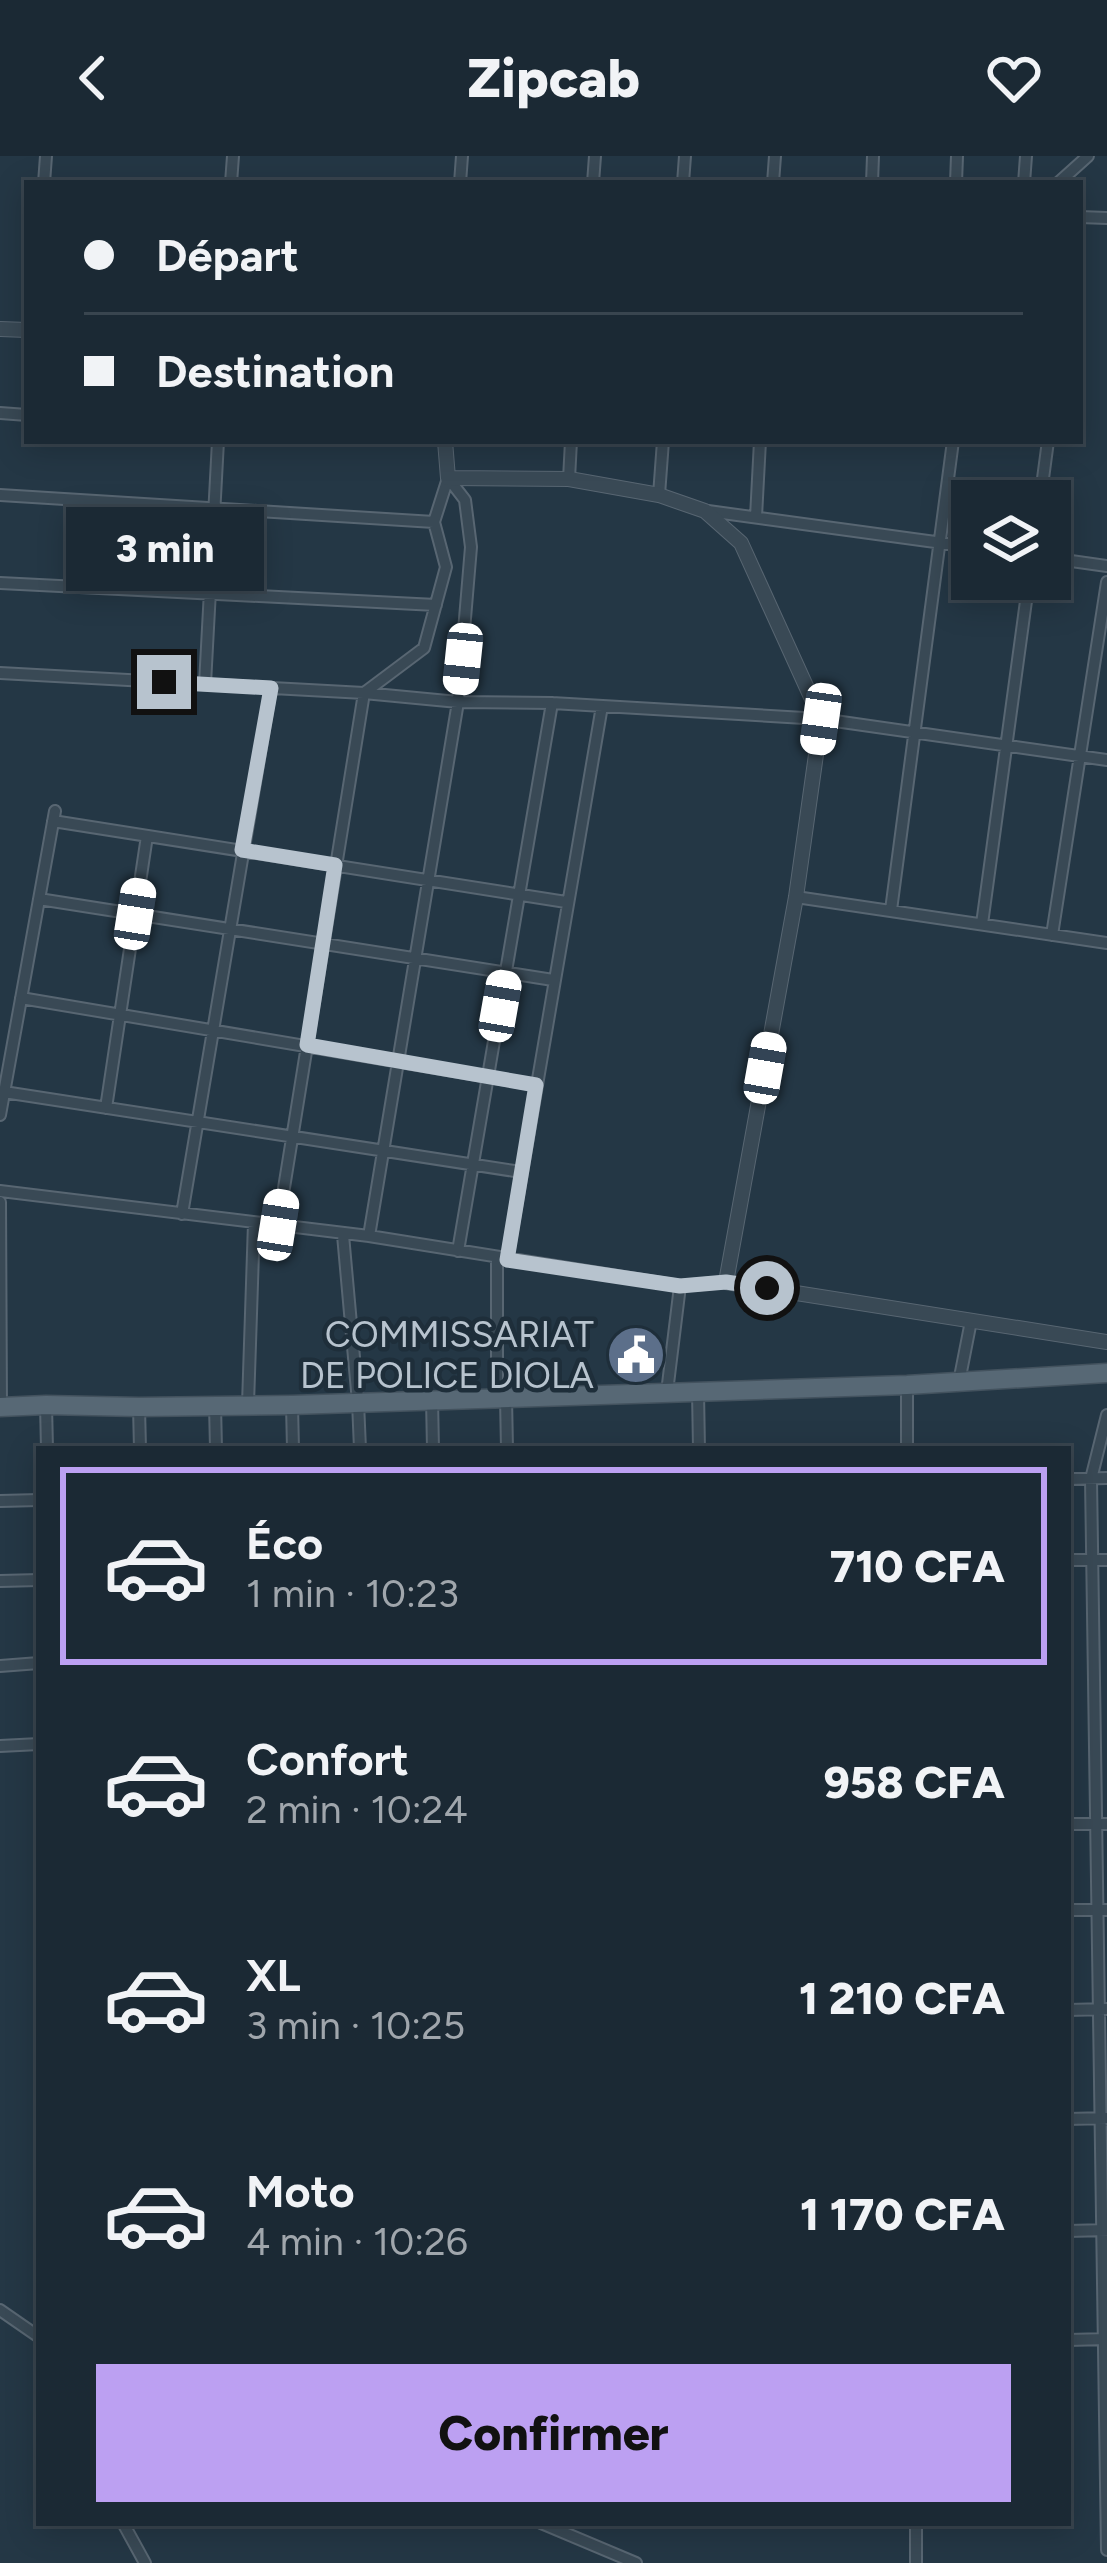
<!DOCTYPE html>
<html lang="fr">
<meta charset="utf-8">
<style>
body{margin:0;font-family:Figtree,sans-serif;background:#24313c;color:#f1f3f6;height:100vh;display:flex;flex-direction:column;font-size:45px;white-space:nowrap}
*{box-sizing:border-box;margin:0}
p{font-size:39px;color:#a0a6ac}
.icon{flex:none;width:66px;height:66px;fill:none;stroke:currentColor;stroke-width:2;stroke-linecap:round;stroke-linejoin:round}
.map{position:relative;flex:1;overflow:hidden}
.side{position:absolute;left:36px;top:1290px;width:1035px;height:1080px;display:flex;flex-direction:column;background:#1b2934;border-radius:0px;box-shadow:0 6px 30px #0003,0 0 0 3px #39454f}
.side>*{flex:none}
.banner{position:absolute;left:24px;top:24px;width:1059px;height:264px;border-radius:0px;box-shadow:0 6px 30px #0003,0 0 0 3px #39454f;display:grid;align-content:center;height:264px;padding:0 60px;background:#1b2934}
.controls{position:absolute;left:951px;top:324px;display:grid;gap:24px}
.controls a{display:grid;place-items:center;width:120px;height:120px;border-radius:0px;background:#1b2934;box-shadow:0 6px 30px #0003,0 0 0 3px #39454f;font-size:60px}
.end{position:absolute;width:54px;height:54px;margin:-27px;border:15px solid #b7c3ce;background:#111;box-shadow:0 0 0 6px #111}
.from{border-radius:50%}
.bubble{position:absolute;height:84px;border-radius:0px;background:#1b2934;box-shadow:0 6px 30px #0003,0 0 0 3px #39454f;font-size:39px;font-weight:800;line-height:84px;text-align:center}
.car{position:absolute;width:36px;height:72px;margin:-36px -18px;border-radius:15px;box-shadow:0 0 9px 3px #0007;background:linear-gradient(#fff 24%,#345 0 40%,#fff 0 76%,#345 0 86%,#fff 0)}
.banner b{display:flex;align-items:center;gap:42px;height:114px;font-size:45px}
.banner b+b{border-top:3px solid #39454f}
.banner i{width:30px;height:30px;background:#f1f3f6}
ul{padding:21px 0 0;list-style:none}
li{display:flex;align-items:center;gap:36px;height:198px;margin:0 24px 18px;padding:0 36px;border:6px solid transparent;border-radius:0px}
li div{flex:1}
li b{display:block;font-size:45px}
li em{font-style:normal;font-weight:800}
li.selected{border-color:#bca0f2}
li>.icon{width:108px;height:108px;stroke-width:1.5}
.primary-button{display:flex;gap:24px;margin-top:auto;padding:24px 60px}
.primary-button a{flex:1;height:138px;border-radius:0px;background:#bca0f2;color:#111;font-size:48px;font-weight:800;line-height:138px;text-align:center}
header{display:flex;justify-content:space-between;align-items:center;height:156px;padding:0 60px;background:#1b2934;font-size:54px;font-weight:800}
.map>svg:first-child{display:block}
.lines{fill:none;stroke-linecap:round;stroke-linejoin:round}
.minor-casing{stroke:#586672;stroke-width:14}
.tertiary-casing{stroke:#586672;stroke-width:16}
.primary-casing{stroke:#43525e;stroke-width:21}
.minor{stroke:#394955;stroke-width:10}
.tertiary{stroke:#394955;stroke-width:14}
.primary{stroke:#576875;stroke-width:18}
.route{stroke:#b7c3ce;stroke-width:15}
.labels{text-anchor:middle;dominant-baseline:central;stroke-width:9;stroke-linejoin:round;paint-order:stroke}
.poi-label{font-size:36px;fill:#b7c3ce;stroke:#1e2e3a;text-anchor:end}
</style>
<header><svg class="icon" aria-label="back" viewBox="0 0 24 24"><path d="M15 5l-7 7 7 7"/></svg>Zipcab<svg class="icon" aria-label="heart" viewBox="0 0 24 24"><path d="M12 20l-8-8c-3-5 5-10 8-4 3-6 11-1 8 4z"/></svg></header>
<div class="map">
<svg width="1107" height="2407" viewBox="0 0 1107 2407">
<rect width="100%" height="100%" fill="#243745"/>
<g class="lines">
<defs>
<path id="minor" d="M44,27l2,-27
M231,27l2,-27
M460,27l2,-27
M593,27l2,-27
M683,27l2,-27
M773,27l2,-27
M872,27l1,-27
M956,27l1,-27
M1024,27l2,-27
M1058,27l30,-27
M1080,61l27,1
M0,257l27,2
M569,323l2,-38
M0,339l434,27
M659,339l4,-54
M1040,345l8,-60
M708,355l264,36
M756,361l4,-76
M1050,402l57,8
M0,427l436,22
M0,517l364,20 94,9 94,1 269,16 286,41
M205,528l13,-243
M53,665l513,81
M796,741l311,46
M39,743l514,81
M891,754l62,-469
M982,768l47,-345
M1052,779l55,-353
M21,842l515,87
M4,936l517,80
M106,952l41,-272
M0,959l55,-304
M0,1035l369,45 311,50 46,-4
M0,1046l1,205
M182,1058l89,-526
M278,1069l86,-532 60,-45 22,-81 -12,-45 14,-44
M343,1079l15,167 2,47
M369,1080l89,-534 13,-155 -6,-47 -17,-22
M458,1095l94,-548
M497,1101v140
M507,1104l95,-554
M959,1226l12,-61
M907,1229v64
M667,1236l13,-106
M698,1236l1,57
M506,1242l1,51
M432,1243l1,50
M248,1248l6,-181
M46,1249l1,44
M215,1249l1,44
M292,1249l1,44
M139,1251l1,42
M1107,1259l-16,64 16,1071
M1068,1323l39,-1
M0,1345l39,-1
M1068,1404h39
M0,1425l39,-1
M0,1510l39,-3
M0,1590l39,-2
M1068,1668h39
M1068,1754h39
M1068,1854l39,-1
M1068,1963l39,-1
M1068,2075l39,-1
M0,2154l39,27
M1068,2184l39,-1
M123,2367l22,40
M541,2367l95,40
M916,2367v40"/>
<path id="tertiary" d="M0,173l27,1
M445,285l3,37 121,1 90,16 46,16 36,32 80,176 -25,178 -70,385 381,60"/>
<path id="primary" d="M0,1251l46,-2 93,2 153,-2 615,-20 200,-12"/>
</defs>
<use href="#minor" class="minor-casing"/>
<use href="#tertiary" class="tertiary-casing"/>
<use href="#primary" class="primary-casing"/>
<use href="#minor" class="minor"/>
<use href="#tertiary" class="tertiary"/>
<use href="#primary" class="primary"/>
</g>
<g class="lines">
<path class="route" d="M164,526l107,6 -29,162 93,15 -28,180 229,40 -29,175 173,26 46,-4 41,6"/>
</g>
<defs>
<symbol id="civic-disc" viewBox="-11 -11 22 22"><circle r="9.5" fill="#5c6f8a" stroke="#1e2e3a"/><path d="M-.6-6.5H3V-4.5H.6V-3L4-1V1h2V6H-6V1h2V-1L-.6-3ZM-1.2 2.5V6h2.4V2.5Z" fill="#fff"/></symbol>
</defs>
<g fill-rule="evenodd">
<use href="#civic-disc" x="603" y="1166" width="66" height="66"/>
</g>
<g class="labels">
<g class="poi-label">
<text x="594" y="1178">COMMISSARIAT<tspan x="594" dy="41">DE POLICE DIOLA</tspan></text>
</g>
</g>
</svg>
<div class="controls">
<a><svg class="icon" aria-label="layers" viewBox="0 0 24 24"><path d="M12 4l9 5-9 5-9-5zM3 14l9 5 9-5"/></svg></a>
</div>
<i class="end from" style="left:767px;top:1132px"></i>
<i class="end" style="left:164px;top:526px"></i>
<div class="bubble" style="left:66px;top:351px;width:198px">3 min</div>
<i class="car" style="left:463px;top:503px;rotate:186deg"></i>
<i class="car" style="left:821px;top:563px;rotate:188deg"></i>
<i class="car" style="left:135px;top:758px;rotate:9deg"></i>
<i class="car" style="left:500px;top:850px;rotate:10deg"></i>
<i class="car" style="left:765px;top:912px;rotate:10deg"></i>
<i class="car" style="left:278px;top:1069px;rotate:9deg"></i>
<div class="banner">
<b><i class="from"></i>Départ</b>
<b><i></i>Destination</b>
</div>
<section class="side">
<ul>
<li class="selected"><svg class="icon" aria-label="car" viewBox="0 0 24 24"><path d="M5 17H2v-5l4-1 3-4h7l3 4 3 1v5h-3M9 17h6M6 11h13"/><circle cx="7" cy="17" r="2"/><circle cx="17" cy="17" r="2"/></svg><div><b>Éco</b><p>1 min · 10:23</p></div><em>710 CFA</em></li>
<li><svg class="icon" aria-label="car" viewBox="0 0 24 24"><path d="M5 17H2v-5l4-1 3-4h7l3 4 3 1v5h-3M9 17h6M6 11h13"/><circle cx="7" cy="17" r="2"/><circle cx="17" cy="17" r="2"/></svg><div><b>Confort</b><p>2 min · 10:24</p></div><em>958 CFA</em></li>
<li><svg class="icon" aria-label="car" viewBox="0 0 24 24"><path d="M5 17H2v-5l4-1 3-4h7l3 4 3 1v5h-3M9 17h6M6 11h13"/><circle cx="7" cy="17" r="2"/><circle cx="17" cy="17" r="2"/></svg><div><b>XL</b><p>3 min · 10:25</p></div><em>1 210 CFA</em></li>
<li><svg class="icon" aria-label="car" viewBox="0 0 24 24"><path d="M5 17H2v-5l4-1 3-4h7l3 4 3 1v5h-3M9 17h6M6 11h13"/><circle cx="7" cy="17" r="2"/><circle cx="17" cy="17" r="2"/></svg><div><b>Moto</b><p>4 min · 10:26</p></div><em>1 170 CFA</em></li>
</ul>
<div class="primary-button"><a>Confirmer</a></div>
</section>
</div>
